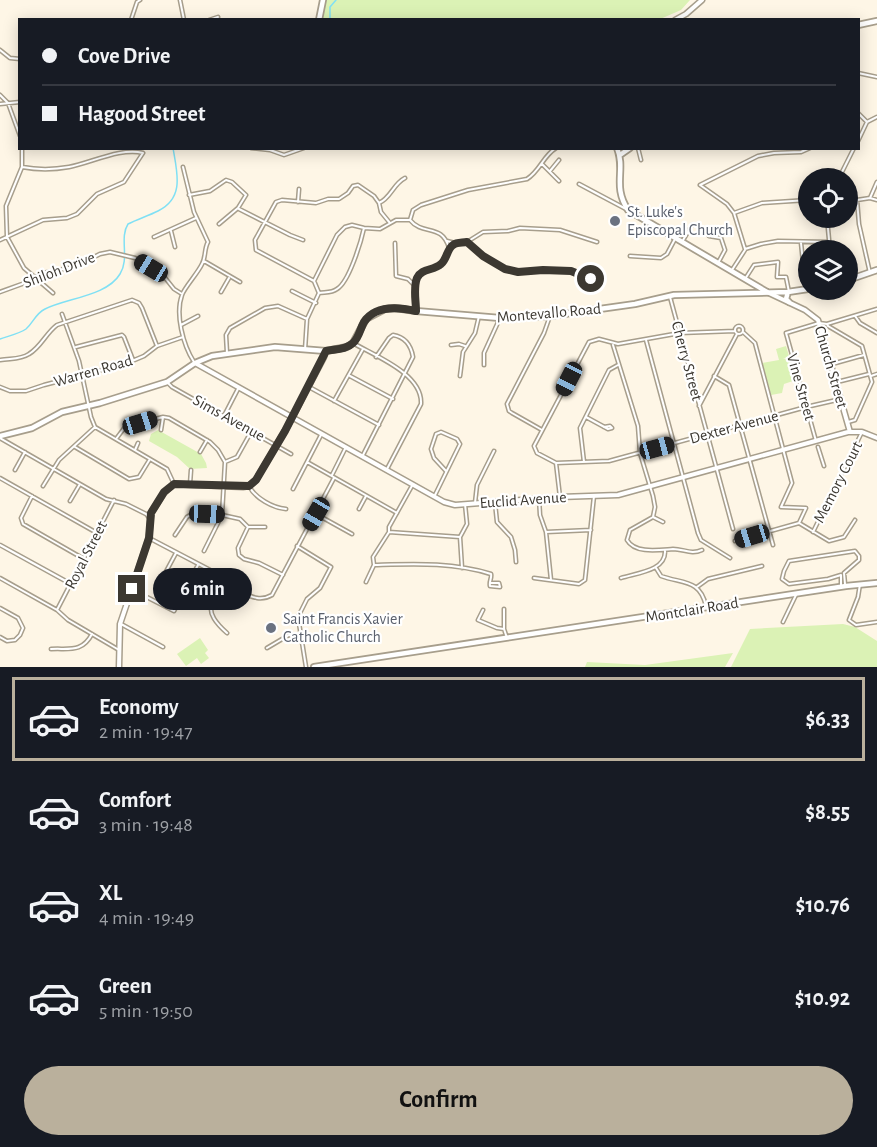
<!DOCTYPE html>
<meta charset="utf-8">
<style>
body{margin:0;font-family:"Alegreya Sans",sans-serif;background:#242831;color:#f1f3f6;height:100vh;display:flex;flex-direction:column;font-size:22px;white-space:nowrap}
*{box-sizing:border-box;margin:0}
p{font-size:20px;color:#9ea1a6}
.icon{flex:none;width:33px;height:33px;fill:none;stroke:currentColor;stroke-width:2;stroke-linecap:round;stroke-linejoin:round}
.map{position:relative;height:667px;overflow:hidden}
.side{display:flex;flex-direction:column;background:#171b24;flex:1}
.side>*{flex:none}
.top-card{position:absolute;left:18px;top:18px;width:842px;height:132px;border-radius:0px;box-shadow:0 3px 15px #0003;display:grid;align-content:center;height:132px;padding:0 24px;background:#171b24}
.buttons{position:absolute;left:798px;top:168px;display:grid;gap:12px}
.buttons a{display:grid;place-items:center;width:60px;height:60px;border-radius:50%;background:#171b24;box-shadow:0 3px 15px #0003;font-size:30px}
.end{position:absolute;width:27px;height:27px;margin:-14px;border:8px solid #3c3831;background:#fff;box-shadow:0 0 0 3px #fff}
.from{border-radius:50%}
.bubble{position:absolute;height:42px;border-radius:21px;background:#171b24;box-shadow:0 3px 15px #0003;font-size:20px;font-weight:600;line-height:42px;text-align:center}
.car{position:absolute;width:18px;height:36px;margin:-18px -9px;border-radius:8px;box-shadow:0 0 4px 2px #0007;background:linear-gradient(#222 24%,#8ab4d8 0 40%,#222 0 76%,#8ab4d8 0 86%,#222 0)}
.top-card b{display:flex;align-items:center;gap:21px;height:57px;font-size:22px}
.top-card b+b{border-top:2px solid #363941}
.top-card i{width:15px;height:15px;background:#f1f3f6}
ul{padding:10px 0 0;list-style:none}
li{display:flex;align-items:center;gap:18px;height:84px;margin:0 12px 9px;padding:0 12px;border:3px solid transparent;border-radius:0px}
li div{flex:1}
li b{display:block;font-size:22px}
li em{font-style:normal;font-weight:600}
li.active{border-color:#bab09c}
li>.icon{width:54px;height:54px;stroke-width:1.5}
.primary-button{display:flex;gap:12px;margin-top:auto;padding:12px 24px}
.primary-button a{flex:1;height:69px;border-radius:36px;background:#bab09c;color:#111;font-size:24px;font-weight:600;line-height:69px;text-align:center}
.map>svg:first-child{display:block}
.green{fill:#dbf2b5}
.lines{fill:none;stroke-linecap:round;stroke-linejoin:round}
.stream{stroke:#80e0f4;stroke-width:1.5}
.minor-casing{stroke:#a79e8c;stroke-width:5}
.tertiary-casing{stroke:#a79e8c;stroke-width:7}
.secondary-casing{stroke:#a79e8c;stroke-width:8}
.minor{stroke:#fff;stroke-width:2}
.tertiary{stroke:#fff;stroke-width:4}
.secondary{stroke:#fff;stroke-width:4.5}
.route{stroke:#3c3831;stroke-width:8}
.worship-dot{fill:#6b7280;stroke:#fff;stroke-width:2}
.labels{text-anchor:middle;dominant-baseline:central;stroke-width:4.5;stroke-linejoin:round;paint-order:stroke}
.worship-label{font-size:16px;fill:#5b616d;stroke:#fff;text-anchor:start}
.street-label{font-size:16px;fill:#3c3831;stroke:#fff}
</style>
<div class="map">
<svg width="877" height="667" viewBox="0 0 877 667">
<rect width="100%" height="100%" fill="#fef6e6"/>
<path class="green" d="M325,0h365l-9,10 -23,10h-338z
M786,346l3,10 -6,3 7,-1 6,22 -12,4 -2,9 -11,2 -9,-32 17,-3 -3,-11z
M158,430l43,24 5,9 1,5 -17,1 -13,-12 -28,-16 2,-7z
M843,624l12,3 22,14v26h-146l19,-38z
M200,638l8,12 -3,3 4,5 -8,6 -4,-6 -11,8 -9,-12z
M733,653l-8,14h-140l2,-5 58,3z"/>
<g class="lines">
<path class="stream" d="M330,20v-13l6,-7
M0,339c8,-3 19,-5 26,-10 8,-7 9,-15 19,-20 22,-11 62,-13 75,-35 10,-16 -1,-36 8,-50 10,-5 20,-8 30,-13 27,-13 19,-39 15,-63"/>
<defs>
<path id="minor" d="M180,0l4,20
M131,20l6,-18 3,-2
M209,20l9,-3
M0,50l10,8 10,1
M858,73l19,4
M0,95l8,8 12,33
M0,104l20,-2
M858,113l9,9
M858,141l9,-19 10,-5
M22,148v19l-16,39 1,31 17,31 29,25
M251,148l19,2 14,5 20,-7
M638,148l3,12
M542,164l17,17
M183,167l11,45 14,30c-4,7 -2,15 -6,22 -4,9 -18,24 -20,31 -7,19 1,50 12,67
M550,171l9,-11
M839,178l15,-30
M579,184l47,25
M189,195l21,-4 16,-11 6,2 14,13 -8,13 -19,16
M870,198l7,-16
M298,202l1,-13
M379,203c12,-5 14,-19 26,-25
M239,209l51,26 13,5
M734,213l28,-10 46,-3
M827,218l3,32
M171,231l4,16
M709,236l12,2 4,12 -7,13
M154,237l42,-19
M0,240l43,-20 24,-2 10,-4 20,-20 27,-12 19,-29c-22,-6 -52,10 -74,14 -17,3 -31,3 -47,0
M447,241l8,2 12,-1 16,-10 25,-1 12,-3 40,2 37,12
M467,242l16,14 22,13 13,3 25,-2 28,1 20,8
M682,242l10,-17
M395,243l1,33 12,3 7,7
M801,243l5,47
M449,248c-7,-25 -26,-12 -39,-28l3,-10 8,-5 47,-15 59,-11c13,-8 16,-23 29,-31
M745,249l-11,-36 -7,-9 -27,-19 58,-29 16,-3 27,-1 9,-4
M745,249l16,-5 17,-3 51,1
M630,256l31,2 6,-4 8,-15
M204,261l36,21
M732,270l13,-20
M870,273l-11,-49 -2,-24 13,-2 7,2
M745,279l9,-14 24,-3 -1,15h9l3,15
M314,281l-58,-31 -1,-10 21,-38 6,-2 34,3 12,-4h11l9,-6 5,-7 5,-1 16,11 5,7 2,9 9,11
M292,291l24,12
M0,292l22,-8 21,-11 31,-6 26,-13 10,-2 25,6 27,16 12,15 8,5
M221,292l8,-14
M319,293c6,-1 13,0 18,-4 12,-7 24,-47 27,-61
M670,297l63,232
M416,311c0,-13 -6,-33 9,-40 6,-3 12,-3 17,-8 6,-6 6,-14 13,-20
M62,314l17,47 12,56 4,10 72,42 7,15
M855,316l5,7 17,10
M827,324l1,2 34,20 10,36 -17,38 -7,2
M181,325l17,-9
M735 330a4 4 0 1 1 8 0a4 4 0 1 1-8 0Z
M743,332l12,11 37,140 -11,24 25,1 -7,15
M646,340l52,193 3,7 29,18
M353,343c22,13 70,31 68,61l-34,65
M451,345l8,-1 6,2
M613,345l25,81 2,27 13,43 2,11 -2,10 -23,13 -3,10c8,14 32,10 46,9 11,0 18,6 29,1
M76,347l46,-12 2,2 9,23
M305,350l2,-31 12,-26 -5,-12 23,-46 8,-8 7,-2 12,3 16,1 16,-9h14
M227,353l-1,-18 4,-7 35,-20 13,-2 29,13
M0,360c10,-2 20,0 29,-6 12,-7 17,-21 28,-29l75,-25 7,3 3,5 15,38
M832,364l32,-9
M484,365v-12l16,-35
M350,376l43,23
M460,376l3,-24 12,-19 4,-17
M714,376l15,9 44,160
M871,376l6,-2
M167,382l5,5 119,67
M837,382l32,-8
M0,387l10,4h16l18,-6 81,-21 19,-8 13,-10 26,-9
M309,387l70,38
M334,401l29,-52
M699,406l38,-72
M224,416l15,-29
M586,417l22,12 4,-1 -2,-2 -6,1
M161,430l2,-13
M542,430l-30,-17 -3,-2 -2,-7 37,-71 6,-17
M0,438l106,61 20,5 20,10 4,5
M116,439l9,-12 38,-10 6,1 41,24 8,8 7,12 -3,53 -18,36
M816,441l-30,-108 33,-10 8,1 50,-15
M75,447l54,32 10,-2 11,-18
M818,447l6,19
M135,450l3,-7
M200,452l7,-12
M363,455l50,-98c-2,-12 -8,-20 -20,-22l-4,3 -13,19
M225,462l12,-5 14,-25
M307,462l90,51
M584,462l-4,-34 29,-58 9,-5
M556,463l53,-2 197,-54 35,-8
M15,470l10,-18
M332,475l14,-28
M0,478l97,55
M190,484l1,-14
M43,486l16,-26 36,-33
M249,486c6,12 24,22 37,23
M293,489l28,-54
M435,495l25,-51 -3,-5 -16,-7 -5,2 -5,15 3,9 12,13
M32,496l-11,22 2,6 61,35
M560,497l-4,-34 -19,-10 -3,-7 55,-104 10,-3 19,5 62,-11 55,-2
M539,498l1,17 6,17 5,48
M70,501l10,-17
M475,503l2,-18 17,-34
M495,503l2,19 14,15 4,13 1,12
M359,509l7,-13
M316,514l36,20
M653,517l10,5
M248,527h17
M389,532l71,5
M546,532l45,-2
M813,532l49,-100
M175,535l12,-18 5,-3 30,1 18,4 8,8 -10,21 1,7 5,4 15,4 24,12
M149,538l61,32
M735,541l64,-18 30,18 15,-4 11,-17
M0,545l71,39
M297,546l34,21 -11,21 -13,11 -9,18 8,50
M374,565c40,-1 78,-3 117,9 1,4 -2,7 -1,12l10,1 -1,-4h-9
M462,568l-2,-31 7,-13 -2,-20
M656,568l5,8c22,8 39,3 45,30
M0,578l57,32 11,10 51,30
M534,578l45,6 6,-4 9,-84
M621,578c15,-5 45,-7 44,-27
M162,579l14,-26
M366,582l8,-17 -1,-8 16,-25v-5l24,-43
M860,584l-2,13 -9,23 7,5 21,-3
M841,586v-11l-13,4 -39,5 -7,-5 2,-8 5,-10 66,-10 4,5v4l-15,13 1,11
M697,587l11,-8 54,-13
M133,590l41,21 24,-46
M0,608l18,10 5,10 -3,7 -5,5 -8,1 -7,-4
M504,609v20
M57,610l57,-110
M483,610l-5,10 19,8 7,1 3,9
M783,622l13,-27
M121,624l42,23
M227,633c-9,-8 -21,-20 -14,-32 19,-30 35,8 59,-6l62,-117
M267,648l22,-13 11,1
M51,649c18,-1 31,4 41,-15"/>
<path id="tertiary" d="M675,20l11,-6 16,-14
M769,293l36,17 13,10 32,112
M195,363l249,139 11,3 105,-8 58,-2 230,-63h14l15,6
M119,667l1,-43 29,-86 2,-25 13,-20 10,-9 69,3 6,-1 7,-6 29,-49 39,-74 2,-6"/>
<path id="secondary" d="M319,20l4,-20
M858,25l19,-4
M617,148c9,22 -5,38 11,62l139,82
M620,155l10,-7
M848,280l29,-10
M788,292l-2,7 3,3
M0,436l32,-8 30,-16 38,-9 67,-21 28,-19 17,-7 63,-9 51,4 21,-4 6,-4 13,-24 19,-10 10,-1 21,3 84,7 50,-2 85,-12 39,-9 114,-3 20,-3
M314,667l532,-81 31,-3"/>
</defs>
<use href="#minor" class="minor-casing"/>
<use href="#tertiary" class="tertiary-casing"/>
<use href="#secondary" class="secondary-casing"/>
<use href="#minor" class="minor"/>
<use href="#tertiary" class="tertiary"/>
<use href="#secondary" class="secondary"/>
</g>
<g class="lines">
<path class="route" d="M132,589l17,-51 2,-25 13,-21 10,-8 75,2 7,-6 29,-49 41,-80c8,-2 20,-1 27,-8 6,-5 7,-14 11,-21 11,-17 35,-15 52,-11 0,-10 -3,-23 1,-33 5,-10 16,-7 24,-14 6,-5 6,-15 12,-19 4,-3 9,-2 14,-3l16,14 22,13 13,3 25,-2 28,1 20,8"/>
</g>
<g class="worship-dot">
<circle cx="615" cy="221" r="6"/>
<circle cx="271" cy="628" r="6"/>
</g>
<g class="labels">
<g class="worship-label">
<text x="627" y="212">St. Luke's<tspan x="627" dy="18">Episcopal Church</tspan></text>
<text x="283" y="619">Saint Francis Xavier<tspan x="283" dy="18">Catholic Church</tspan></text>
</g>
<g class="street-label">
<text transform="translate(59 270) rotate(-21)">Shiloh Drive</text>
<text transform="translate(549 313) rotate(-5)">Montevallo Road</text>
<text transform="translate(687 361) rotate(75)">Cherry Street</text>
<text transform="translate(831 367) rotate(74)">Church Street</text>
<text transform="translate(93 371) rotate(-16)">Warren Road</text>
<text transform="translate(801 387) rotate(74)">Vine Street</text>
<text transform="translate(229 418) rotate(29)">Sims Avenue</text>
<text transform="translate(734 427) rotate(-15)">Dexter Avenue</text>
<text transform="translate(838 482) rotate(-63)">Memory Court</text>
<text transform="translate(523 500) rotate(-4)">Euclid Avenue</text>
<text transform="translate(86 555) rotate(-63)">Royal Street</text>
<text transform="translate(692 610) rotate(-9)">Montclair Road</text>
</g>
</g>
</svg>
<div class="buttons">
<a><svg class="icon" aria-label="locate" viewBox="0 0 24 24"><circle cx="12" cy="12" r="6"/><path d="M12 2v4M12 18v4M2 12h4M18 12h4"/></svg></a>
<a><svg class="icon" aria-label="layers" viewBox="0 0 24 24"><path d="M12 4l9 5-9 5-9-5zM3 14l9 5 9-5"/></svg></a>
</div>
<i class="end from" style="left:591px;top:279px"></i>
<i class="end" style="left:132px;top:589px"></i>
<div class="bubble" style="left:153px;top:568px;width:99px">6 min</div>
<i class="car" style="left:151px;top:268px;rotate:301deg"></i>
<i class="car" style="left:569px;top:379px;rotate:207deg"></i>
<i class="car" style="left:140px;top:423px;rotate:73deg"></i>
<i class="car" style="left:657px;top:448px;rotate:75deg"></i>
<i class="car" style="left:207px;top:514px;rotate:92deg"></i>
<i class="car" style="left:316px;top:514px;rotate:210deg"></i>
<i class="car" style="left:752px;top:536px;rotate:253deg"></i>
<div class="top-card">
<b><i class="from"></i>Cove Drive</b>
<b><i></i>Hagood Street</b>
</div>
</div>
<section class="side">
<ul>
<li class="active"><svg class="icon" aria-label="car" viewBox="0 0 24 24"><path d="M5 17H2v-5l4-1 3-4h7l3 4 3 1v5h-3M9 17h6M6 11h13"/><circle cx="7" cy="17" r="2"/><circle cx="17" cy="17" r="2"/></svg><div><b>Economy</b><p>2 min · 19:47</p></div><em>$6.33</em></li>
<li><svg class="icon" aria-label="car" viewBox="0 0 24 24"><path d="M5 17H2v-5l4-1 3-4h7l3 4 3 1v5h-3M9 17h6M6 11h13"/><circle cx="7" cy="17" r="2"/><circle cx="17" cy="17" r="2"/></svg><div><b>Comfort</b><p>3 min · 19:48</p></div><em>$8.55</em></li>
<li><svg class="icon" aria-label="car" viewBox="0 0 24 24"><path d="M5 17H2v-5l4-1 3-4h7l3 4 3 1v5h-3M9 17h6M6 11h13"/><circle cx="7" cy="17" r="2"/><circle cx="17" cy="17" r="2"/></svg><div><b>XL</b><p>4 min · 19:49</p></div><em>$10.76</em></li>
<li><svg class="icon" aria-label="car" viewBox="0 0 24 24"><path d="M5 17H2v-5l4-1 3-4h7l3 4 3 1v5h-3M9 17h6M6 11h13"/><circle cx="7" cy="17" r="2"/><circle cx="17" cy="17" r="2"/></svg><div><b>Green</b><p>5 min · 19:50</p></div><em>$10.92</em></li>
</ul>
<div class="primary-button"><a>Confirm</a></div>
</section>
